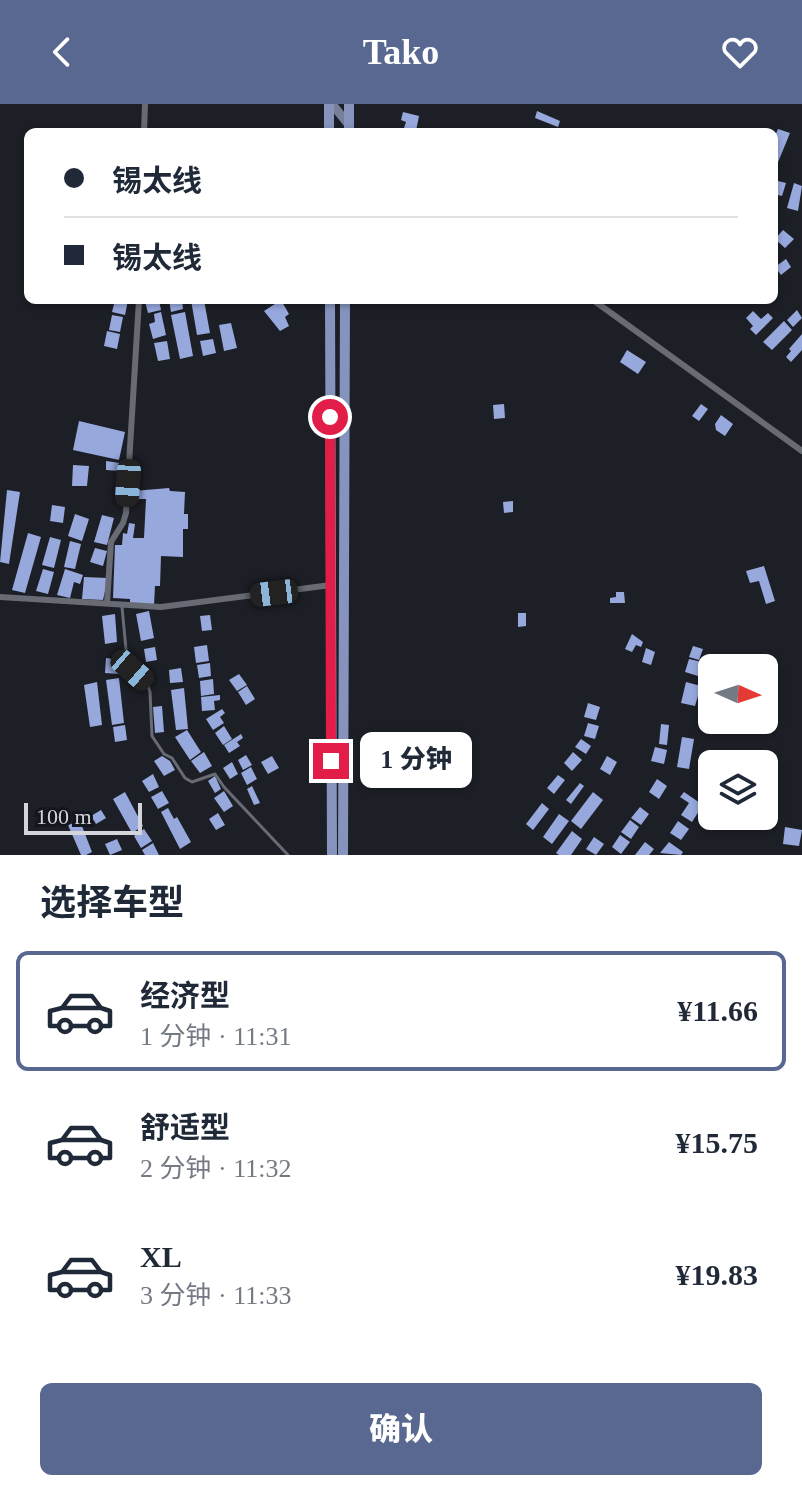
<!DOCTYPE html>
<html lang="zh">
<meta charset="utf-8">
<style>
body{margin:0;font-family:"Times New Roman","Noto Sans SC",serif;background:#f2f2f3;color:#1f2937;height:100vh;display:flex;flex-direction:column;font-size:30px;white-space:nowrap}
*{box-sizing:border-box;margin:0}
p{font-size:26px;color:#747a83}
.icon{flex:none;width:44px;height:44px;fill:none;stroke:currentColor;stroke-width:2;stroke-linecap:round;stroke-linejoin:round}
.map{position:relative;height:751px;overflow:hidden}
.details{display:flex;flex-direction:column;background:#fff;flex:1}
.details>*{flex:none}
.guide{position:absolute;left:24px;top:24px;width:754px;height:176px;border-radius:12px;box-shadow:0 2px 6px #0004;display:grid;align-content:center;height:176px;padding:0 40px;background:#fff}
.needle{width:52px;rotate:93deg}
.controls{position:absolute;left:698px;top:550px;display:grid;gap:16px}
.controls a{display:grid;place-items:center;width:80px;height:80px;border-radius:12px;background:#fff;box-shadow:0 2px 6px #0004;font-size:40px}
.scale{position:absolute;left:24px;bottom:20px;width:118px;box-sizing:border-box;padding-left:8px;border:4px solid #d3d5da;border-top:0;font-size:22px;line-height:28px;white-space:nowrap;color:#d3d5da;-webkit-text-stroke:6px #13161d;paint-order:stroke}
.end{position:absolute;width:36px;height:36px;margin:-18px;border:10px solid #e11d48;background:#fff;box-shadow:0 0 0 4px #fff}
.from{border-radius:50%}
.bubble{position:absolute;height:56px;border-radius:12px;background:#fff;box-shadow:0 2px 6px #0004;font-size:26px;font-weight:800;line-height:56px;text-align:center}
.car{position:absolute;width:24px;height:48px;margin:-24px -12px;border-radius:10px;box-shadow:0 0 6px 2px #0007;background:linear-gradient(#222 24%,#8ab4d8 0 40%,#222 0 76%,#8ab4d8 0 86%,#222 0)}
.guide b{display:flex;align-items:center;gap:28px;height:76px;font-size:30px}
.guide b+b{border-top:2px solid #e0e1e3}
.guide i{width:20px;height:20px;background:#1f2937}
ul{padding:0;list-style:none}
li{display:flex;align-items:center;gap:24px;height:120px;margin:0 16px 12px;padding:0 24px;border:4px solid transparent;border-radius:12px}
li div{flex:1}
li b{display:block;font-size:30px}
li em{font-style:normal;font-weight:800}
li.current{border-color:#586890}
li>.icon{width:72px;height:72px;stroke-width:1.5}
h2{padding:0 40px;font-size:36px;line-height:96px}
.action{display:flex;gap:16px;margin-top:auto;padding:16px 40px}
.action a{flex:1;height:92px;border-radius:12px;background:#586890;color:#fff;font-size:32px;font-weight:800;line-height:92px;text-align:center}
header{display:flex;justify-content:space-between;align-items:center;height:104px;padding:0 40px;background:#586890;color:#fff;font-size:36px;font-weight:800}
.map>svg:first-child{display:block}
.building{fill:#97a8dd}
.lines{fill:none;stroke-linecap:round;stroke-linejoin:round}
.lane{stroke:#686b74;stroke-width:3}
.street{stroke:#686b74;stroke-width:6}
.secondary{stroke:#777f99;stroke-width:9}
.primary{stroke:#8593bd;stroke-width:10}
.route{stroke:#e11d48;stroke-width:10}
</style>
<header><svg class="icon" aria-label="back" viewBox="0 0 24 24"><path d="M15 5l-7 7 7 7"/></svg>Tako<svg class="icon" aria-label="heart" viewBox="0 0 24 24"><path d="M12 20l-8-8c-3-5 5-10 8-4 3-6 11-1 8 4z"/></svg></header>
<div class="map">
<svg width="802" height="751" viewBox="0 0 802 751">
<rect width="100%" height="100%" fill="#1c1f26"/>
<path class="building" d="M537,7l23,10 -2,6 -23,-9z
M403,8l16,4 -3,15 -12,-3 2,-6 -5,-2z
M778,25l12,4 -16,39v-34z
M778,77l8,2 -4,13 -8,-2z
M794,79l8,3 -4,25 -11,-3z
M783,126l11,9 -9,9 -10,-9z
M786,155l5,8 -10,8 -6,-8z
M115,196h13l-3,15 -13,-3z
M159,196l2,10 -13,3 -3,-12z
M169,196h13l1,9 -12,3z
M191,196h13l6,33 -13,2z
M281,196l8,14 -4,3 4,9 -9,5 -16,-20z
M797,206l5,8 -9,9 -6,-7z
M753,207l8,8 7,-6 5,5 -17,17 -6,-6 3,-3 -7,-8z
M161,208l5,23 -13,4 -4,-15 6,-2 -1,-8z
M185,208l8,44 -13,3 -9,-44z
M112,211l11,2 -3,15 -11,-2z
M784,217l8,9 -20,20 -9,-8z
M231,219l6,25 -13,3 -5,-26z
M107,227l13,3 -3,15 -13,-3z
M802,230v16l-11,12 -5,-5 5,-6 -2,-2z
M213,235l3,14 -13,3 -3,-15z
M167,237l3,18 -12,2 -4,-18z
M627,246l19,12 -8,12 -18,-12z
M504,300l1,14 -11,1 -1,-14z
M701,300l7,5 -9,12 -7,-5z
M721,311l12,9 -8,12 -9,-6 -1,-6z
M79,317l46,11 -6,28 -46,-10z
M106,357l14,2v8l-14,-1z
M73,361l16,1 -2,20h-15z
M169,384l1,3 15,1 -1,22h4v15h-5v28l-22,-1 -1,30h-5l-1,19 -24,-1v-5l-17,-1 2,-53h7l1,-12 4,1 2,-11 6,1 -2,14h11l2,-39h-16l3,-8z
M7,386l13,2 -11,72 -9,-2z
M513,397v11l-9,1 -1,-11z
M52,401l13,2 -2,16 -13,-2z
M75,410l14,5 -7,22 -14,-5z
M102,411l12,3 -7,27 -13,-3z
M28,429l13,4 -16,56 -13,-3z
M50,433l11,3 -7,28 -12,-3z
M70,437l11,3 -6,25 -11,-2z
M95,444l12,3 -4,15 -13,-4z
M764,462l11,35 -9,3 -7,-23 -9,2 -4,-12z
M43,465l11,3 -6,22 -12,-3z
M65,465l18,6 -3,9 -6,-2 -4,16 -13,-3z
M84,473l24,1 -5,22 -21,-1z
M616,488h8l1,11h-15v-5l6,-1z
M149,507l5,27 -13,3 -5,-27z
M518,509h8v13l-8,1z
M115,510l2,28 -12,2 -3,-28z
M210,511l2,15 -10,1 -2,-15z
M632,530l11,8 -2,5 -5,-2 -4,7 -7,-3z
M207,541l2,16 -13,2 -2,-16z
M693,542l10,3 -4,11 -10,-3z
M155,543l2,13 -11,2 -2,-13z
M646,544l9,4 -4,13 -9,-3z
M106,554l14,2 -1,14 -14,-1z
M689,555l13,3 -4,14 -13,-4z
M210,559l1,13 -12,2 -2,-13z
M181,564l2,14 -13,1 -1,-13z
M239,570l8,11 -10,6 -8,-11z
M119,574l5,45 -12,2 -6,-45z
M213,575l1,15 -13,2 -1,-15z
M97,578l5,43 -12,2 -6,-42z
M686,578l15,4 -6,20 -14,-3z
M247,582l8,13 -9,6 -8,-13z
M184,584l4,41 -12,1 -5,-40z
M707,585l5,2v14l-5,14 -8,-2z
M220,591v5l-6,1 1,9 -13,1 -1,-14z
M588,599l12,4 -4,13 -12,-3z
M162,602l2,26 -9,1 -2,-26z
M222,605l3,4 -5,4 4,6 -11,7 -7,-11z
M588,619l11,3 -4,13 -11,-3z
M661,620l8,1 -2,20 -8,-1z
M125,621l2,15 -12,2 -2,-15z
M224,622l8,13 -9,6 -8,-12z
M187,626l14,22 -11,8 -15,-23z
M241,630l2,4 -6,4 3,4 -11,7 -5,-8z
M682,633l12,2 -5,30 -12,-2z
M581,635l10,7 -5,8 -11,-7z
M655,643l12,3 -3,14 -13,-3z
M204,648l8,14 -12,7 -9,-12z
M573,648l9,8 -10,11 -8,-8z
M246,651l6,10 -9,5 -5,-10z
M162,652l8,5 5,9 -11,6 -10,-15z
M272,652l7,12 -11,6 -7,-12z
M607,652l10,6 -7,13 -10,-6z
M232,658l6,12 -8,5 -7,-11z
M251,663l6,12 -10,6 -6,-12z
M153,670l6,13 -10,5 -7,-11z
M558,671l7,5 -11,14 -7,-6z
M215,672l6,13 -6,4 -7,-12z
M657,675l10,7 -8,13 -10,-7z
M580,679l4,3 -13,18 -5,-4z
M252,682l8,17 -6,2 -7,-16z
M162,687l7,12 -11,6 -7,-12z
M224,687l9,15 -9,6 -10,-14z
M125,688l18,34 -11,7 -19,-34z
M593,688l10,8 -22,29 -10,-8z
M684,688l19,13 -11,17 -11,-7 8,-12 -9,-6z
M542,699l7,6 -16,21 -7,-6z
M640,703l9,7 -8,11 -10,-7z
M168,704l6,11 3,-2 14,25 -11,7 -19,-37z
M101,706l5,8 -10,6 -5,-8z
M218,709l7,12 -9,5 -7,-11z
M559,710l10,7 -17,23 -9,-7z
M630,716l9,7 -8,12 -10,-7z
M80,717l12,31 -6,3h-5l-13,-30z
M678,717l11,8 -8,11 -11,-7z
M785,723l17,3 -3,16 -16,-2z
M144,725l8,12 -11,7 -7,-12z
M572,727l10,8 -11,16h-12l-3,-2z
M620,731l10,7 -9,12 -9,-7z
M594,733l10,7 -8,11 -10,-6z
M117,735l5,11 -12,5 -5,-11z
M645,738l9,7 -5,6h-14z
M669,738l14,10 -2,3 -21,-2z
M153,739l6,12h-14l-3,-5z"/>
<g class="lines">
<path class="lane" d="M122,503l5,53 5,10 15,13 3,9 2,44 12,18 8,4 13,20 7,4 23,-8 9,13 64,68"/>
<path class="street" d="M144,28l1,-28
M593,196l209,151
M0,493l161,10 170,-22
M107,499l4,-61 12,-19 3,-10 13,-213"/>
<path class="secondary" d="M332,0l17,21"/>
<path class="primary" d="M329,0v28
M349,28v-28
M330,196l2,555
M343,751l2,-555"/>
</g>
<g class="lines">
<path class="route" d="M330,313l1,344"/>
</g>
</svg>
<div class="controls">
<a><svg class="needle" viewBox="-14 -14 28 28"><path d="M0-13l5 13h-10z" fill="#e53935"/><path d="M0 13l5-13h-10z" fill="#747a83"/></svg></a>
<a><svg class="icon" aria-label="layers" viewBox="0 0 24 24"><path d="M12 4l9 5-9 5-9-5zM3 14l9 5 9-5"/></svg></a>
</div>
<div class="scale">100 m</div>
<i class="end from" style="left:330px;top:313px"></i>
<i class="end" style="left:331px;top:657px"></i>
<div class="bubble" style="left:360px;top:628px;width:112px">1 分钟</div>
<i class="car" style="left:128px;top:379px;rotate:184deg"></i>
<i class="car" style="left:274px;top:489px;rotate:263deg"></i>
<i class="car" style="left:132px;top:566px;rotate:131deg"></i>
<div class="guide">
<b><i class="from"></i>锡太线</b>
<b><i></i>锡太线</b>
</div>
</div>
<section class="details">
<h2>选择车型</h2>
<ul>
<li class="current"><svg class="icon" aria-label="car" viewBox="0 0 24 24"><path d="M5 17H2v-5l4-1 3-4h7l3 4 3 1v5h-3M9 17h6M6 11h13"/><circle cx="7" cy="17" r="2"/><circle cx="17" cy="17" r="2"/></svg><div><b>经济型</b><p>1 分钟 · 11:31</p></div><em>¥11.66</em></li>
<li><svg class="icon" aria-label="car" viewBox="0 0 24 24"><path d="M5 17H2v-5l4-1 3-4h7l3 4 3 1v5h-3M9 17h6M6 11h13"/><circle cx="7" cy="17" r="2"/><circle cx="17" cy="17" r="2"/></svg><div><b>舒适型</b><p>2 分钟 · 11:32</p></div><em>¥15.75</em></li>
<li><svg class="icon" aria-label="car" viewBox="0 0 24 24"><path d="M5 17H2v-5l4-1 3-4h7l3 4 3 1v5h-3M9 17h6M6 11h13"/><circle cx="7" cy="17" r="2"/><circle cx="17" cy="17" r="2"/></svg><div><b>XL</b><p>3 分钟 · 11:33</p></div><em>¥19.83</em></li>
</ul>
<div class="action"><a>确认</a></div>
</section>
